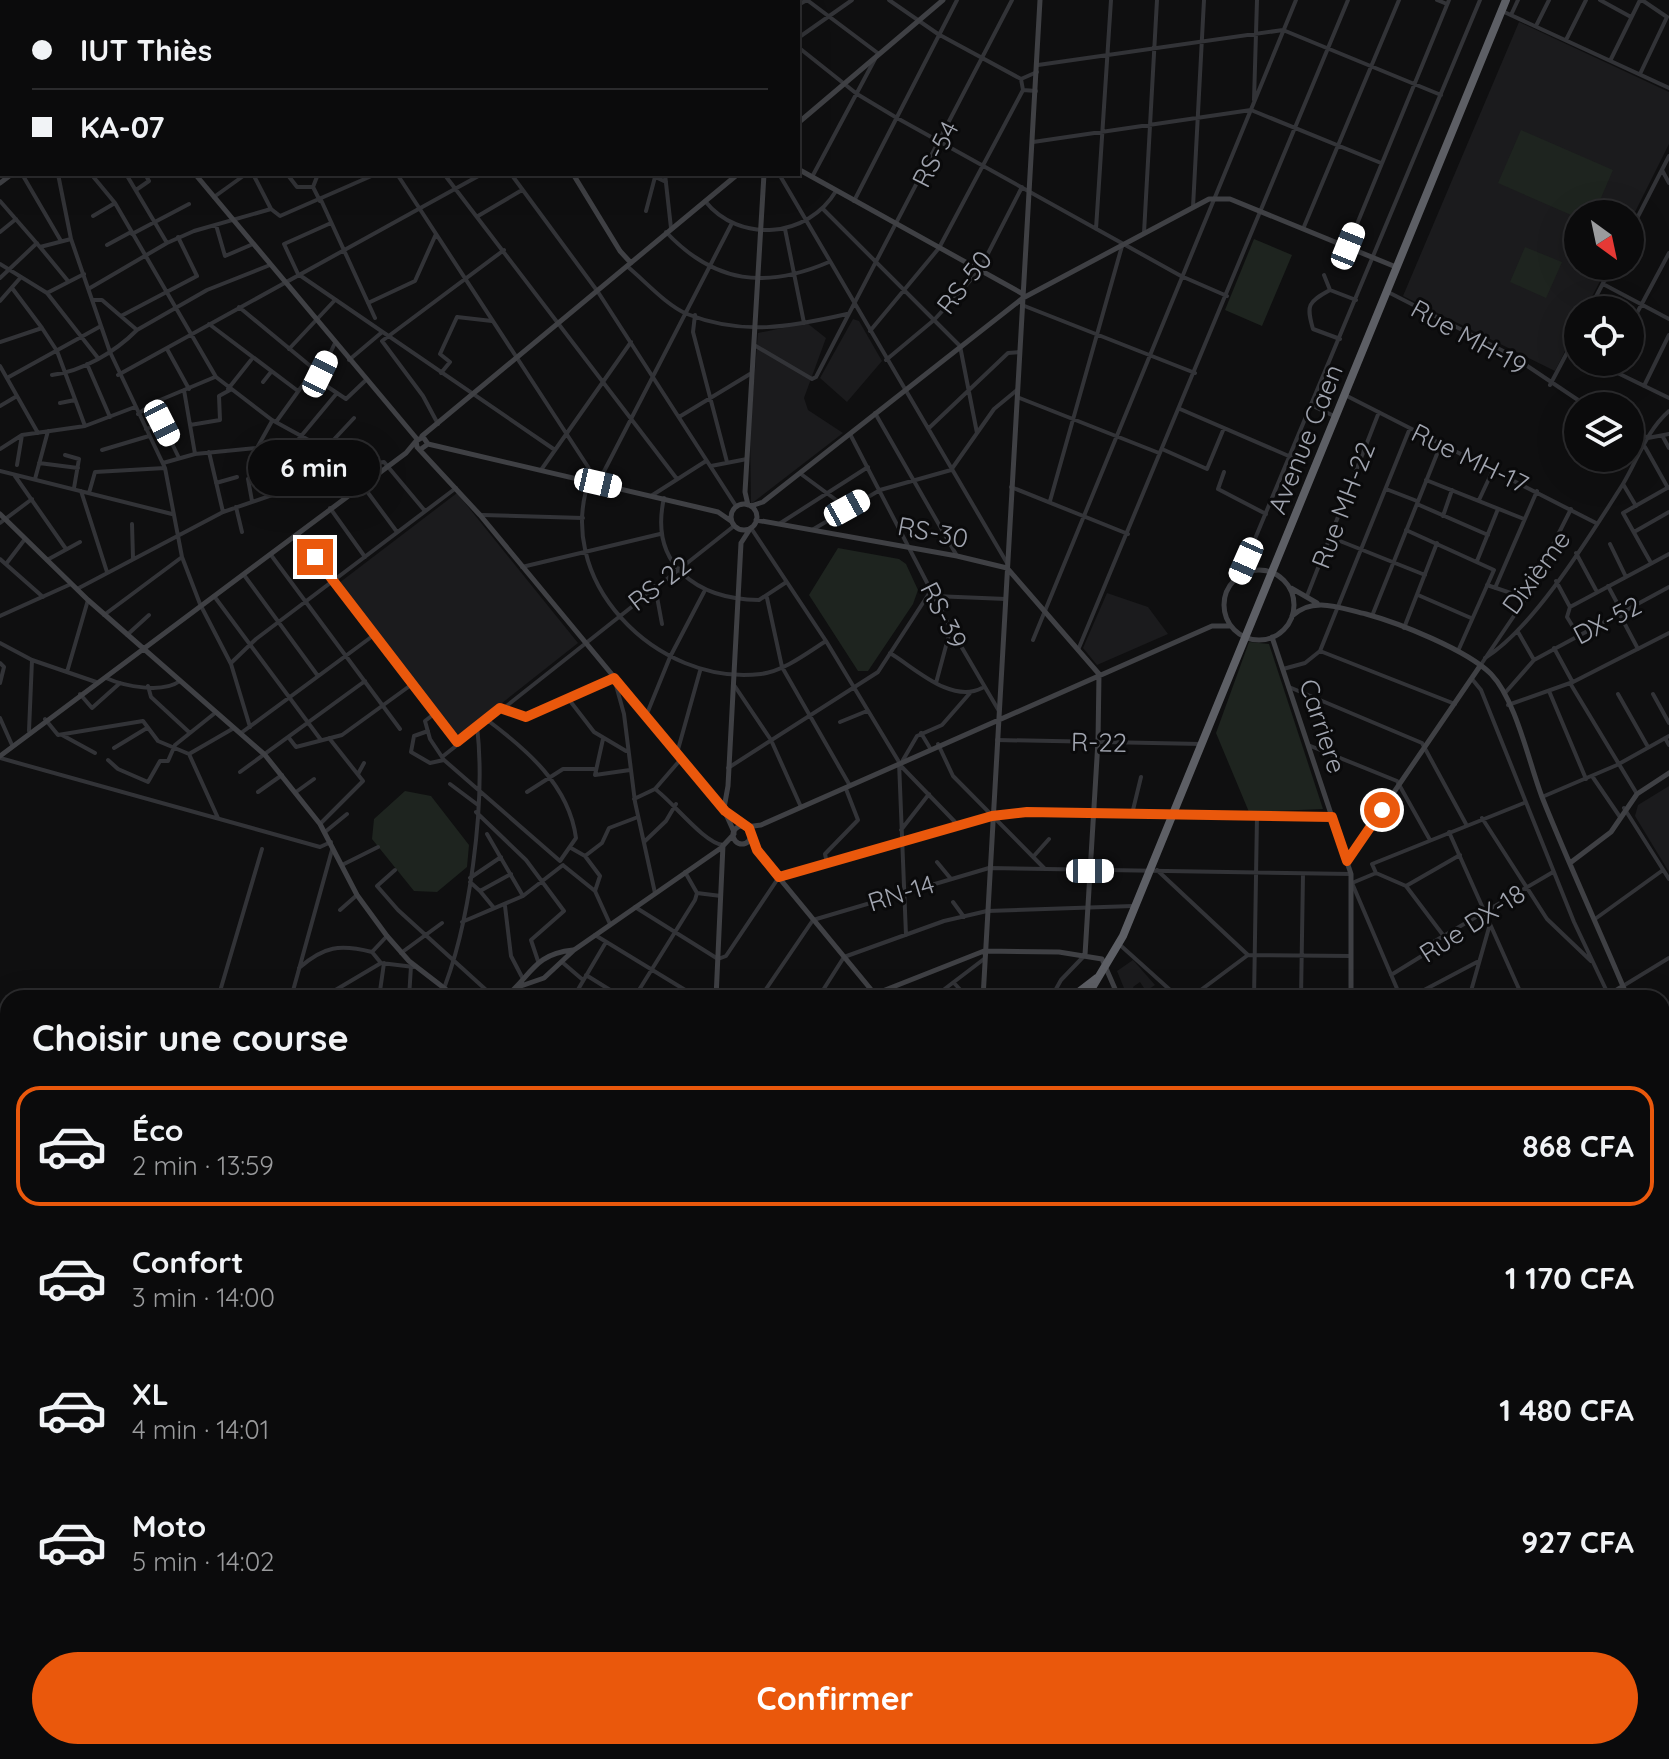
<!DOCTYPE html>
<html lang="fr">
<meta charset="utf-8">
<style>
body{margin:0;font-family:Quicksand,sans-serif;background:#19191a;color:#f1f3f6;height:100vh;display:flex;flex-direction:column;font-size:30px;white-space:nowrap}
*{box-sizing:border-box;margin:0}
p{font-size:26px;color:#9a9b9d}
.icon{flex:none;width:44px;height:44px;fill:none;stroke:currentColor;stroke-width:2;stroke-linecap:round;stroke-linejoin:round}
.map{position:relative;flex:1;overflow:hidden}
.drawer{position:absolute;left:0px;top:990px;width:1670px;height:770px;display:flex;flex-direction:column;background:#0b0b0c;border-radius:24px 24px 0 0;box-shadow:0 8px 32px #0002,0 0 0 2px #2b2b2d}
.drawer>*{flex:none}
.hud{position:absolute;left:0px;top:0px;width:800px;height:176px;box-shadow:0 8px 32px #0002,0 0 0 2px #2b2b2d;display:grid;align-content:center;height:176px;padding:0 32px;background:#0b0b0c}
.needle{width:52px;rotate:147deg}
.controls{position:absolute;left:1564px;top:200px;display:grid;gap:16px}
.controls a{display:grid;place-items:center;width:80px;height:80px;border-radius:50%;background:#0b0b0c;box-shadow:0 8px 32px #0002,0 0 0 2px #2b2b2d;font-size:40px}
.end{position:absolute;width:36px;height:36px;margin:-18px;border:10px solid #ea580c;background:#fff;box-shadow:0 0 0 4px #fff}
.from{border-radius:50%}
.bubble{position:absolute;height:56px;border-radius:28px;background:#0b0b0c;box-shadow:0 8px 32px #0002,0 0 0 2px #2b2b2d;font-size:26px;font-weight:700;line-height:56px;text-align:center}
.car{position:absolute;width:24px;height:48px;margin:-24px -12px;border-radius:10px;box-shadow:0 0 6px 2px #0007;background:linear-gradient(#fff 24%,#345 0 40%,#fff 0 76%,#345 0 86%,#fff 0)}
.hud b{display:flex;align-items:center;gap:28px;height:76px;font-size:30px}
.hud b+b{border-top:2px solid #2b2b2d}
.hud i{width:20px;height:20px;background:#f1f3f6}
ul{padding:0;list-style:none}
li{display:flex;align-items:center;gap:24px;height:120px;margin:0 16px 12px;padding:0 16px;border:4px solid transparent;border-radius:24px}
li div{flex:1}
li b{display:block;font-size:30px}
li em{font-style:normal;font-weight:700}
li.on{border-color:#ea580c}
li>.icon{width:72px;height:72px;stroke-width:1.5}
h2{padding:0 32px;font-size:36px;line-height:96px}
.cta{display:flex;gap:16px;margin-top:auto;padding:16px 32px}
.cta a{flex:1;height:92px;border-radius:48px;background:#ea580c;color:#fff;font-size:32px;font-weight:700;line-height:92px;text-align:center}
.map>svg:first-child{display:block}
.built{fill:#1b1b1d}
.green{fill:#1e241f}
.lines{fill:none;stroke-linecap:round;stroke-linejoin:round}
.street{stroke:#323337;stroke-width:4}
.secondary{stroke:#3f4044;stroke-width:5}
.primary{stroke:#4d4e53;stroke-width:6}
.highway{stroke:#5d5f65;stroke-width:8}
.rail{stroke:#4b4d51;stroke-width:2;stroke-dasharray:10 8;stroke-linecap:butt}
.route{stroke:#ea580c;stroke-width:10}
.labels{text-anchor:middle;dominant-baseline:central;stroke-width:6;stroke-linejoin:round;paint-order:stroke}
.street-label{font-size:26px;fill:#a1a5b0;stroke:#0a0a0b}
</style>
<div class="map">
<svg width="1669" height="1759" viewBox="0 0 1669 1759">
<rect width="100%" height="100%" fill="#0f0f10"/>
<path class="built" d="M1519,22l150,70v52l-39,78v-8h-52v52h30l-23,44h-7v15l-23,46 -152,-75z
M853,319l6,2 23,40 -35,41 -27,-24z
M807,323l19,15 -22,60 4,12 35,23 -92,71 -1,-75 8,-96z
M457,493l121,150 -105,83 -19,10 -115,-153z
M1107,593l41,14 20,27 -71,31 -14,-17z
M1669,786v86l-34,-56 3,-11z
M1133,960l22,25 -9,6 -6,-9 -7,5 5,9 -10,2 -11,-27z"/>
<path class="green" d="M1521,130l92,40 -19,44h-16v4l-80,-35z
M1254,239l38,16 -30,71 -37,-16z
M1525,247l37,15 -16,36 -36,-16z
M838,548l61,11 7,5 12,26 -5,14 -45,67h-10l-49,-76z
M1249,642l20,2 54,165 -74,3 -33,-79z
M405,791l26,5 38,49 -2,22 -30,25 -23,-1 -42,-52 2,-20z"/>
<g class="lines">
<path class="street" d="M115,0l1,2
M282,0l1,2
M314,0l9,2
M392,0l1,2
M423,0l1,2
M457,0l2,2
M596,0l4,2
M730,0l2,2
M889,0l49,34 83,45 2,11 13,1
M1437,0l10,4
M1600,0l31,17
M1642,0l25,17
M53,2l3,-2
M98,2l2,-2
M138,2l2,-2
M188,2l2,-2
M271,2l3,-2
M374,2l2,-2
M552,2l1,-2
M633,2l2,-2
M663,2v-2
M725,2l1,-2
M798,5l9,-5 72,54
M0,9l2,4
M1502,11l167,77
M1511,15l7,-15
M1536,26l13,-26
M0,32l2,-1
M798,38l54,-38
M1566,40l20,-40
M798,47l59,47 40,24 284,158 46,20
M1611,59l29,-59
M1038,65l245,-35 158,65
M0,69l2,-1
M1640,74l27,-57
M1021,79l16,-7
M1254,100l3,-100
M0,103l2,4
M0,133l2,-1
M1033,142l218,-32 130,53
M1662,170l7,13
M22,174l39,67
M58,174l13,65 39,113 55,116 17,89 18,47 31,60 19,63
M91,174l24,29 101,174 56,43 84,46 28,-4 41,49
M126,174l41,69 27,-12 77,-22
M253,174l18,35 9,7 96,-42
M287,174l10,13h16l7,14
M397,174l195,299c-44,106 66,214 169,201 23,-3 46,-21 65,-33
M444,174l233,305
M511,174l87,118 138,214
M649,174l17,8
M665,174l6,54
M779,174l228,389
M812,177l63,-118
M313,187l5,-13
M136,190l13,-9 -4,-7
M214,197l32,-23
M321,200l54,118
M0,201l40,46 31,-8
M705,201c34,43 103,37 131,-10
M854,201l103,-201
M1193,207l11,-207
M823,209l137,137 17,87
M646,211l9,-34
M93,216l22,-13
M478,216l44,-26
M331,223l-47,21 14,30 257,176
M216,225l9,31 28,-12
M785,229l19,94
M1096,229l15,-229
M1303,229l96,-229
M0,232l16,-13
M666,232c49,52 100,57 163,30
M1630,232l39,-76
M1144,233l13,-233
M132,234l57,-30
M107,245l24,-13
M1348,246l101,-246
M40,247l28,34
M0,264l47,29 51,65
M628,267c17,14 38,38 59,47 56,22 103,13 160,0
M1324,275l6,15 26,10
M0,278l37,-35
M1603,284l66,35
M12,288l30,40
M90,288l77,-45
M1330,290c-22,12 -24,15 -17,39l27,10
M1388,292l123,63 76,51
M47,293l37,-19
M92,300h10l35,30 70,-40 63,-25
M0,301l21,-24
M368,303l47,-22 21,-47
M1022,305l173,68
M239,307l81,67
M1589,310l23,-44
M695,315l-2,17 34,130
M121,316l76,-40 -19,-39
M209,324l89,67
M1630,326l39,-73
M870,331l69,-83 84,-158
M0,342l42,-14 15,23 28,75
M754,345l58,34 4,-2 196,-377
M167,349l22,40
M289,349l46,-49
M349,360l32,-27
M886,360l48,-40 45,-49 43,-84
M1595,362l74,36
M87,364l23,53
M0,366l38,67
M441,373l9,-11 -10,-8 17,-37 35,4
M320,374l15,-31
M52,375c31,-4 63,-23 85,-45
M118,375l364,-201
M7,378l94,-52
M263,382l8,-10
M1550,385l28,-53
M1644,386l25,-51
M228,389l23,-29
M184,390l11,64
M1345,395l251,128
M1017,397l142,56
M60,403l15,-3
M0,406l17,-10
M1313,406l21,10
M1180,409l111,48
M875,413l82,143
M138,414l15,-11 62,-26
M679,417l71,-43
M276,422l34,-47 36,24 20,-19
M438,424l-15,-28 -41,-55 122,-91
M190,425l30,-5 -1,-24 11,-6
M929,428l79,-75 12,-1
M1630,428l18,10 21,-4
M146,429l16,-6 17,35
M850,434l101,195 48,82
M1663,437l6,11
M1645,447l23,41
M0,449l22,-14 63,-9 50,-19
M325,449l29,-31
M1162,449l45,20 17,-41
M102,450l47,-14
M209,452l14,60
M65,455l14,4 -5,29
M39,463l39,5
M163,463l32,-9 62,-6 15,-27
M17,465l5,-30
M711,466l36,-7
M541,470l90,-128
M0,471l172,43
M1224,472l-6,17 48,25
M801,474l46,34
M15,476l51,73
M35,479l13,-48
M248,479l4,22
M1426,480l98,39
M316,481l-9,-13 -20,-15 50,-60
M216,483l21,-6
M598,483l133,-258
M1623,484l13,22
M363,486l34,46
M1011,487l117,47
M1386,489l31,12
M81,491l26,81
M89,493l6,-21 70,-4
M651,496l55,-35
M664,498c-15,67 33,101 95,102l26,-17
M1479,500l14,-30
M1050,501l72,-255
M1417,504l71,31
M236,507l6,25
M330,508l35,49
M482,515l101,3
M1443,516l9,-26
M0,523l32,-24
M132,524l1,34
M779,524l89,-57
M751,528l75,113 73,121 7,173
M812,530l68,-40 71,-20 43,-61 23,-19
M1406,530l88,40 -36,81
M1634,532l35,-20
M298,534l159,208
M1330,537l95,38
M1610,544l16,33
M1576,553l21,39
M271,555l129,174
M0,559l43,38
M47,560l33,-18
M1246,561l9,10
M1477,561l21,-52
M1651,563l-28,-50 46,-26
M6,564l19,-25
M522,567l138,-33
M244,575l74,101
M1239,577l241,-577
M1556,581l14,26 -3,10 11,18
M1487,585l39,13
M655,586l7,38
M1608,586l14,26
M1495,588l42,-97
M77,589l146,-77 133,-46
M1418,595l53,23
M214,596l107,144
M934,596l72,3
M1307,596l72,-184
M767,598l15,69 67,117
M1570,607l99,-53
M1619,613l19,36
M104,615l78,-58
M0,616l71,-32
M1372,616l69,-172
M1404,628l33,-85
M1518,632l16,28
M127,635l22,-20
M1033,640l263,-640
M0,643l32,17 64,22
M1554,648l18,33
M1078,650l270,-650
M1320,651l135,53
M890,653c25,15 61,51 92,35
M1485,658c49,-30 106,-124 138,-174 15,-25 24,-54 46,-73
M0,663l4,4 -4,16
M231,663l25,-24 200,-151
M1480,666l46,-68 45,-89
M1283,669l22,-6 15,-12 90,-223
M67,672l21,-72
M106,678c18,8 56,16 74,3
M1472,679l9,11 93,232 36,76
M936,683l14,-52
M1570,683l67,111
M734,685l37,55 30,67
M148,686l3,11 39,36
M1289,687l133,56 44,81
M1549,691l37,88
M1505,693l29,-33 135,-73
M80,694l12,14 28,-25
M1618,694l30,53
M1653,694l16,29
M567,697l27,35 32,19
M1508,705l65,-23 96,-49
M500,708l26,9 88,-39 10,36 11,88 20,91
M434,714l-9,7 5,18 14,21 116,101 16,-23c-7,-53 -50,-89 -90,-119
M646,716l24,-59 34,-65
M0,718l12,27
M45,719l13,16 85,-14 15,20 31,13 29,64
M840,722l27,-11
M29,731l3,-71
M428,731l-14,5 -3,16 19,11 14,-3
M241,733l133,-98
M921,733l9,15
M62,735l33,18
M289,738l7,9 46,-12 69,-50
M1665,738l4,7
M603,739l-8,36 35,-5
M997,740l205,4
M938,744l15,32 91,92
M1308,745l89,36 33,59
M114,748l33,-20
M677,753l23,-82
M189,754l45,-26
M442,757l292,-231
M0,758l320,89 11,-5
M108,760l10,9 30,13 12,-21h8l7,-16 40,-32
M903,760l14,-24 25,-11 28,-32
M899,764l59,61
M728,768l150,-96 52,-80
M240,772l125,-91
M358,774l6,-11
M1592,776l28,41
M450,784l28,21
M655,789l26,-30
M258,792l24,-17
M296,792l18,-13
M527,792l36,-23h31
M1542,797l75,-32 52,-29
M634,799l21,-10c18,13 49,54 68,56
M1624,808l45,71
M476,812l50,48 38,51 -33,29 7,21
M1132,814l9,-37
M1482,818l65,101 44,42
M320,824l43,-43 -34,-43
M901,830l28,-36
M325,832l22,-18
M1449,832l74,166
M487,834l36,62
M644,842l22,-21 10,-17
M571,848l14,8 15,20 -5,15
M1460,855l-54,31 -30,-13 -4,-9 152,-61
M585,856l17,-13 7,-15 29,-11
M1033,857l16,-18
M937,862l14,17
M827,863l-2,-9 33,-34 -12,-31
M342,865l36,-18
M564,866l31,25 15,33
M395,870l-18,16 21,24 97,88
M1157,870l91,85
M1376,873l-24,10 49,115
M470,878l31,-21
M470,882l10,9 31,-17
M1406,886l37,49
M480,891l14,17
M697,893l24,3
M953,902l11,15
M505,906l6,50 12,23
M635,907l83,52 8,-3 53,-79 213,-61 35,-4 305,5
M340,910l17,-15
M1595,919l68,-49
M462,922l61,-26 40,-31
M595,935l100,61 20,1
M1119,944l60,54
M372,952l15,-16
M401,953l41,-30
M562,962l21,18
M381,963l33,4
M299,968c25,-22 41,-24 73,-16l9,11 -59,35
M586,975l37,23
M1391,975l34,-21 -2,-6 130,-76
M954,983l14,15
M1623,986l46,-28
M514,990l15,8
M218,998l44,-149
M291,998l41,-148
M379,998l5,-35
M409,998l2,-32
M440,998c30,-70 46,-196 37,-272
M573,998l33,-56
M634,998l61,-98 2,-7 -12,-21
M760,998l53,-78 176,-52 362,6
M818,998l26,-41 100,-36 43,-10 146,-5
M944,998l-2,-7 42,-32
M1051,998l10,-18 24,-25
M1190,998l58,-43 103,1
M1254,998l3,-182
M1301,998l2,-124
M1409,998l68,-36
M1469,998l21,-74
M1662,1078l7,-1
M0,1089l8,2
M0,1130l8,1
M0,1170l8,2
M0,1213l8,2
M0,1250l8,2
M1662,1272l7,-6
M0,1297l8,2
M1662,1312l7,-5
M0,1340l8,1
M1662,1372l7,-6
M1662,1380l7,9
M0,1383l8,1
M1662,1433l7,-5
M1662,1453l7,8
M0,1477l1,-11
M0,1508l8,1
M0,1556l8,1
M0,1591l8,1
M1662,1724l7,14
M0,1740l8,6
M15,1752l9,7
M55,1752l9,7
M104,1752l10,7
M184,1752l10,7
M287,1752l3,7
M317,1752l10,7
M374,1752l9,7
M434,1752l10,7
M506,1752l9,7
M603,1752l9,6
M1191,1752l11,7
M1341,1752l6,7
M1373,1752l5,7
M1418,1752l5,7
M1597,1752l6,7
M40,1759l5,-7
M125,1759l5,-7
M154,1759l5,-7
M209,1759l6,-7
M237,1759l6,-7
M260,1759l5,-7
M359,1759l5,-7
M400,1759l5,-7
M487,1759l5,-7
M1119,1759l4,-7
M1221,1759l16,-7
M1238,1759l2,-7
M1329,1759l2,-7
M1361,1759l9,-7
M1474,1759l10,-7
M1548,1759l9,-7
M1659,1759l10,-8"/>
<path class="secondary" d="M490,0l1,2
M250,2l3,-2
M773,2l1,-2
M798,123l145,-123
M798,169l225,125
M195,174l222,265
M573,174l47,77 11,12
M0,183l12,-9
M422,436l316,-262
M428,444l290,68 13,9
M421,449l7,-5 -5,-7 -7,4 1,6 63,68 245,296 19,15
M731 517a13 13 0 1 1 26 0a13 13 0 1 1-26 0Z
M748,505l-3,-13 19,-318
M751,506l12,-4 260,-204 186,-99h21l166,68
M0,514l88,86 177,155 55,69 37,71 30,41 22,25 48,37
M756,520l201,36 50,12 92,106 -1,67 -13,214
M1224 605a35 35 0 1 1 70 0a35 35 0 1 1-70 0Z
M1291,588l26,15
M1292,616c21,-20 48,-8 74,-2 33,9 101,36 125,60 25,26 38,89 51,123 27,68 58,134 86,201
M1272,637l79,237v124
M0,756l406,-303 10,-12
M724,808l4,-22 13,-243 9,-14
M725,812l9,20
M733 835a9 9 0 1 1 18 0a9 9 0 1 1-18 0Z
M746,827l15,-2 451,-199h19
M751,838l11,19 116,141
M1347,861l133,-195
M1570,863l41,-31 26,-38 32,-21
M518,987l26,-9 30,-28 147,-102 13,-14
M875,994l109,-43 75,1 43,7 17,39
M504,998c27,-21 29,-44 69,-48
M716,998l7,-153
M983,998l57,-998
M1604,998l19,-12
M1662,1127l2,84
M1662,1500l7,-6
M1662,1515l7,-5
M625,1759l5,-7"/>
<path class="primary" d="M0,1058l8,1
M1406,1759l4,-7"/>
<path class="highway" d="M1071,998l26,-20
M1086,998l37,-62 383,-936
M1511,1752l6,7
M1522,1752l5,7"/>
<path class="rail" d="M1662,1222l7,-6
M0,1566l8,2
M0,1580l8,1
M903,1759l8,-7
M926,1759l6,-7
M1027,1759l12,-7
M1062,1759l5,-7
M1112,1759l4,-7"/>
</g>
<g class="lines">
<path class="route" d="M315,557l142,185 43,-34 26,9 88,-39 111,133 24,17 8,22 22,27 213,-61 35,-4 305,5 15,44 35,-51"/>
</g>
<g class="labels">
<g class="street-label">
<text transform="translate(935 154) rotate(-63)">RS-54</text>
<text transform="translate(964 282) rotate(-52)">RS-50</text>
<text transform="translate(1469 337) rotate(29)">Rue MH-19</text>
<text transform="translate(1305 439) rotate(-68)">Avenue Caen</text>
<text transform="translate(1470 458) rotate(26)">Rue MH-17</text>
<text transform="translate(1343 505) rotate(-69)">Rue MH-22</text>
<text transform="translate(933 532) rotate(11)">RS-30</text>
<text transform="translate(1536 572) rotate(-54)">Dixième</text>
<text transform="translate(659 583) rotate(-38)">RS-22</text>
<text transform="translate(944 615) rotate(63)">RS-39</text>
<text transform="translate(1607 620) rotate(-28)">DX-52</text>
<text transform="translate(1323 726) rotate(72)">Carriere</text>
<text transform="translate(1099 742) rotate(1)">R-22</text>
<text transform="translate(901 893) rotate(-17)">RN-14</text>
<text transform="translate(1472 923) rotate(-33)">Rue DX-18</text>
</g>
</g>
</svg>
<div class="controls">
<a><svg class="needle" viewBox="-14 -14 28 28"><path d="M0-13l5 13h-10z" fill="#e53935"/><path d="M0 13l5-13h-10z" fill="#9a9b9d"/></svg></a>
<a><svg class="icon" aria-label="locate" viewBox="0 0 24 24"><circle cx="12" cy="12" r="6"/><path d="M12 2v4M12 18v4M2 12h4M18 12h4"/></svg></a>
<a><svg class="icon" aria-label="layers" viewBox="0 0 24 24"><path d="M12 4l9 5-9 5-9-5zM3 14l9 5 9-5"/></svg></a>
</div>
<i class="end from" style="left:1382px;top:810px"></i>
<i class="end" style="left:315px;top:557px"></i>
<div class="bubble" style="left:248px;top:440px;width:132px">6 min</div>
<i class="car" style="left:1348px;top:246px;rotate:22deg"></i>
<i class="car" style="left:320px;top:374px;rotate:26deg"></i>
<i class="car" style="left:162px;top:423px;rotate:153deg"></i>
<i class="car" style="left:598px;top:483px;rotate:103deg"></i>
<i class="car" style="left:847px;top:508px;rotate:61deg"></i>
<i class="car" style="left:1246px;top:561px;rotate:204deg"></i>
<i class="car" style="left:1090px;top:871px;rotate:90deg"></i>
<div class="hud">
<b><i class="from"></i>IUT Thiès</b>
<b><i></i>KA-07</b>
</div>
<section class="drawer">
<h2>Choisir une course</h2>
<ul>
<li class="on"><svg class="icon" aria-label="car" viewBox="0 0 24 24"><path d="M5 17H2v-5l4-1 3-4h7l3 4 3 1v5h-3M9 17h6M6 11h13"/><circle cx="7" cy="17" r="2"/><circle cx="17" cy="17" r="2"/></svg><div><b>Éco</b><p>2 min · 13:59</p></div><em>868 CFA</em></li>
<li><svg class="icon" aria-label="car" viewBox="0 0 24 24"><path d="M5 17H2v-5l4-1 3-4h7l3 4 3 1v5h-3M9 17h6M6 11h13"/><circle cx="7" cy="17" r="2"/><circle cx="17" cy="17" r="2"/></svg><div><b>Confort</b><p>3 min · 14:00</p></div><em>1 170 CFA</em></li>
<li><svg class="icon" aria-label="car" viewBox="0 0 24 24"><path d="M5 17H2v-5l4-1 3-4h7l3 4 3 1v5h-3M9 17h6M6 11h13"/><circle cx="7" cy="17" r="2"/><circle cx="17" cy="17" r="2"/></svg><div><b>XL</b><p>4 min · 14:01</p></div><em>1 480 CFA</em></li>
<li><svg class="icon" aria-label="car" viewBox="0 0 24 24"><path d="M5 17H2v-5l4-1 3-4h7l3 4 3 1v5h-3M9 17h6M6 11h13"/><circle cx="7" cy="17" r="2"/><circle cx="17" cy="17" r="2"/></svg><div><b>Moto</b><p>5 min · 14:02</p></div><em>927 CFA</em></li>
</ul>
<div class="cta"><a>Confirmer</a></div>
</section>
</div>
